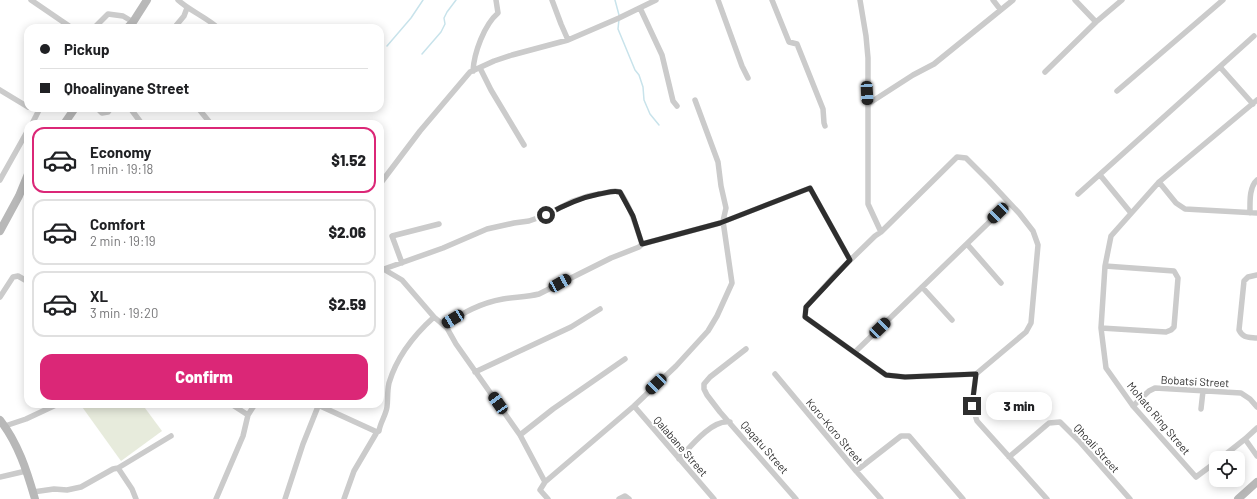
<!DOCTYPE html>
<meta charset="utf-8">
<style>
body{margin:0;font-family:Barlow,sans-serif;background:#f2f2f2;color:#202124;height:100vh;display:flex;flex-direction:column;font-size:15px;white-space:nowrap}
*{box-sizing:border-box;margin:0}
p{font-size:13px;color:#757577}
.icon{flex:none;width:22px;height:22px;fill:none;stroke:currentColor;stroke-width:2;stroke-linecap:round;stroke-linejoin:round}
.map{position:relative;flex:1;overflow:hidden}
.side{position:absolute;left:24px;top:120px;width:360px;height:288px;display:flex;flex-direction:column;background:#fff;border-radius:12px;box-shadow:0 2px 10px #0003}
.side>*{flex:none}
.top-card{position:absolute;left:24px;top:24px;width:360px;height:88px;border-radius:12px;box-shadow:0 2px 10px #0003;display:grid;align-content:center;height:88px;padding:0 16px;background:#fff}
.tools{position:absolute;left:1209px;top:451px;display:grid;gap:8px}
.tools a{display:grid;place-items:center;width:36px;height:36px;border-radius:8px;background:#fff;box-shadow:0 2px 10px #0003;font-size:20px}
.end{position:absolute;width:18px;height:18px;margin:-9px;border:5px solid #2e2e2e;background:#fff;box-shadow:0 0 0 2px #fff}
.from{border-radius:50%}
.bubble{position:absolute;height:28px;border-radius:12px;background:#fff;box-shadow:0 2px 10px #0003;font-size:13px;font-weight:800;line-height:28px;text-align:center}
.car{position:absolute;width:12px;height:24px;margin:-12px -6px;border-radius:5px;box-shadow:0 0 3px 1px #0007;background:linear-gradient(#222 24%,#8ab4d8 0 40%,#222 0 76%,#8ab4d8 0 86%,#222 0)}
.top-card b{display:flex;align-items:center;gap:14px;height:38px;font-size:15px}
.top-card b+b{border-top:1px solid #e0e0e0}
.top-card i{width:10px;height:10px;background:#202124}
ul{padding:7px 0 0;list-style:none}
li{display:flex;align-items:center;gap:12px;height:66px;margin:0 8px 6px;padding:0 8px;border:2px solid #e0e0e0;border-radius:12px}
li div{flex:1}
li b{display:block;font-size:15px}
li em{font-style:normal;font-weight:800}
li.selected{border-color:#db2777}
li>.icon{width:36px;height:36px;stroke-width:1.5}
.primary-button{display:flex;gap:8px;margin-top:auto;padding:8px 16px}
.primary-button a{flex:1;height:46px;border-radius:12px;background:#db2777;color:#fff;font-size:16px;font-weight:800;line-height:46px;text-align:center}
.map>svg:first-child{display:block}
.green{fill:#e7ebdc}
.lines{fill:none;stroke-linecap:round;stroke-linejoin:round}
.stream{stroke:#c8e3eb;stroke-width:1.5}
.street{stroke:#cbcbcb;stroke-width:5.5}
.secondary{stroke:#b8b8b8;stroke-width:8}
.route{stroke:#2e2e2e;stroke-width:5}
.labels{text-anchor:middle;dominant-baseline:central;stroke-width:4;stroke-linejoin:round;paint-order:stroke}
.street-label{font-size:11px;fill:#2e2e2e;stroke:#fff}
</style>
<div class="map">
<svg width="1257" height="499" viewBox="0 0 1257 499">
<rect width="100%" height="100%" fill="#fff"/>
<path class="green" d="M80,404h62l20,27 -41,30z"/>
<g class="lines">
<path class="stream" d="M615,0l4,15
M619,19l-1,10 17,41 4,5 4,12 1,13 6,14 9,11
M387,46l24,-28 12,-18
M422,54l19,-22 4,-8 -1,-6 3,-6 9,-12"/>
<path class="street" d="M31,0l41,28
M178,0c12,11 28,17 40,28
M552,0l9,24 7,16
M718,0l24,66 6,12
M772,0l17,42 8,2 26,65 1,14 1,3
M860,0l6,36 2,22v146l13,28
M993,0l7,9
M1075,0l21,22
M640,8l22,47 11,46 4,5
M94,28l14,-14 15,2 10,6
M174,28l10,-12 3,-8
M1220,67l33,37
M480,68l11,22 33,55
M473,71c1,-18 11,-46 25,-58l-2,-13
M1045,72l51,-50 26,-22
M0,90l28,17
M1117,91l106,-91
M868,104l45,-29 21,-11 79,-64
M97,108l5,5 6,-1 3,-4
M130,108l12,16
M198,108l13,16
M32,124l8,-16
M957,157l9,1 23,23 30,32 14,18 5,14 -7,78 -5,9 -50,42 -71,3 -19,-2 -81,-58 1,-10 29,-32 40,-39 6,-4z
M1100,175l31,38
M0,180l28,-50
M1159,182l17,21 9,6 72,4
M380,184l40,-53 50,-59 24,-11 18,-6 56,-15 51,-22 37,-18
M1078,194l176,-158
M1250,213c0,-11 -1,-26 7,-33
M967,244l34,39
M402,263l-10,-27 47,-12
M380,267l22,13 32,37 13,11 9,16 64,91 33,-26 72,-50
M384,269l59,-21 44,-19 27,-6 15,-2 17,-6 27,-14 15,-5 27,-5 5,1c11,16 16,34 22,52l78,-21 90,-35 40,72
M1257,275l-9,2 -4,4 -5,49c4,8 9,7 18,8
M922,287l30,33
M0,297l13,-20 5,-1 7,4
M444,325c19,-12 36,-22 59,-26 12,-2 24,-2 36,-5l72,-36 28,-11 3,-3
M1101,328l65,4 5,-2 3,-3 4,-49 -4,-7 -69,-5
M746,349l-36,28 -6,7v5l3,6 13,17 76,87
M855,352l154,-149
M475,372l96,-45 29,-18
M775,374l81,97 25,28
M976,374l-4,32 5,15 70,78
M231,404l17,11
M318,405l59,27
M634,406l80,93
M1133,406l16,-15 6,-3 86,5 9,6 7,8
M1201,409l2,-18
M5,426l21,-7 32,-15
M520,435l25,47 -5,8 8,9
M1245,439l12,17
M1009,457l40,-34 11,-1 19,19 51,58
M1221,458l24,-19 12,-11
M679,459c11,-12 33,-40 51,-37
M1216,462l-20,15 -63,-71 -27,-38 -5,-40 4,-62 6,-30 48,-54 98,-82
M118,468l14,21 4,10
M856,471l45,-35h8l54,63
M0,477l26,-6
M545,482l89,-76 42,-40 32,-35 9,-15 15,-33 -9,-62 3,-13 -5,-22 -3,-24 -23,-62
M33,492l21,-3 13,1 14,-3 32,-18 5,-1 53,-32
M216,499l27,-63 5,-21 7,-11
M285,499l18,-55 16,-40
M344,499l10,-28 23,-39 2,-1c1,-8 7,-16 8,-24 1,-8 0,-15 2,-24 8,-27 25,-48 45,-66
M619,499l6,-3 4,3"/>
<path class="secondary" d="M127,28l6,-6 14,-22
M64,124l11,-16
M0,231l19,-35 9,-22
M0,420c18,23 27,51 35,79
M1238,499l19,-17"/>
</g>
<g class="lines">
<path class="route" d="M546,215c18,-10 33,-17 53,-21 7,-1 14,-4 21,-2l13,24 9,28 78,-21 90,-35 40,72 -44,47 -1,10 81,58 19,2 71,-3 -4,32"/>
</g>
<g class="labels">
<g class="street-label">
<text transform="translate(1195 381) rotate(3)">Bobatsi Street</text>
<text transform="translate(1159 418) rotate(50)">Mohato Ring Street</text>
<text transform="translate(835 431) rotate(50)">Koro-Koro Street</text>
<text transform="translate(681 446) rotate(49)">Qalabane Street</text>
<text transform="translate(765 447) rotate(49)">Qaqatu Street</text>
<text transform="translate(1097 448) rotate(48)">Qhoali Street</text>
</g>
</g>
</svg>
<div class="tools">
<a><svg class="icon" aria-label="locate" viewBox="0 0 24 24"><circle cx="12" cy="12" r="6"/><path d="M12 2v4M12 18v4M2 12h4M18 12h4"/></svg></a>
</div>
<i class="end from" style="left:546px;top:215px"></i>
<i class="end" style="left:972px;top:406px"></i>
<div class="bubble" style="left:986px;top:392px;width:66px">3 min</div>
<i class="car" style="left:867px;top:93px;rotate:177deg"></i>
<i class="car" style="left:998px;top:213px;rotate:226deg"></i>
<i class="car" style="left:560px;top:283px;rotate:61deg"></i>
<i class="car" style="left:453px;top:319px;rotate:239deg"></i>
<i class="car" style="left:880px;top:328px;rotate:46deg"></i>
<i class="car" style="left:656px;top:384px;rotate:226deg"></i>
<i class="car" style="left:498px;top:403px;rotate:325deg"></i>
<div class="top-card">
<b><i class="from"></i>Pickup</b>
<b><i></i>Qhoalinyane Street</b>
</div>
<section class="side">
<ul>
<li class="selected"><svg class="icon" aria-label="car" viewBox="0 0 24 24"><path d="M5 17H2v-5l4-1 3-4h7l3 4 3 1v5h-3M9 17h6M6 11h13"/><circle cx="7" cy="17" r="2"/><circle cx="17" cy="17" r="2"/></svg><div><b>Economy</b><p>1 min · 19:18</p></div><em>$1.52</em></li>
<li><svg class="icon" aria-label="car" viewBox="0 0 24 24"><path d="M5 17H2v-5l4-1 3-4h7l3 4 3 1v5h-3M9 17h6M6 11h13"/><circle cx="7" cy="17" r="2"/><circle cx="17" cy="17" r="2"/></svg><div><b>Comfort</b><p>2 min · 19:19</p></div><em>$2.06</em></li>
<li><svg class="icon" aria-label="car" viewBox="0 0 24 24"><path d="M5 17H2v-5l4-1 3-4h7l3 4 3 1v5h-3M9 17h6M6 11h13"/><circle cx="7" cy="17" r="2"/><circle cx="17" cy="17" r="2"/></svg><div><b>XL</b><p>3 min · 19:20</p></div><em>$2.59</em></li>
</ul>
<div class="primary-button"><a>Confirm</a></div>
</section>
</div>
